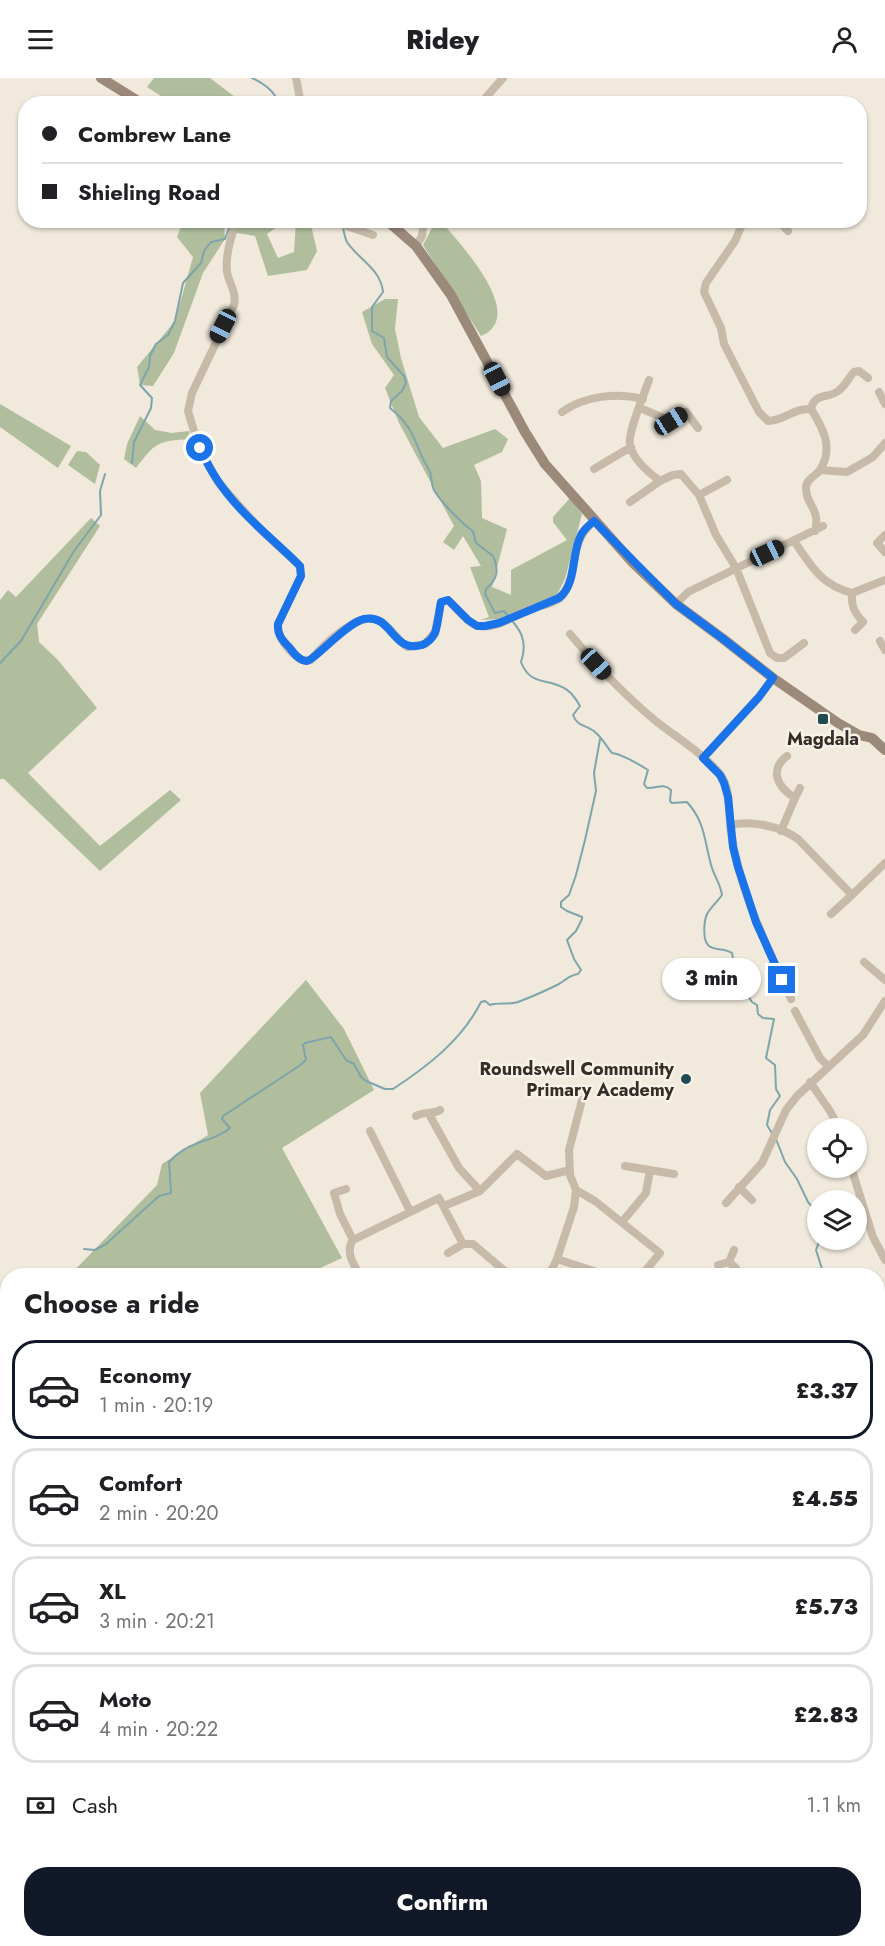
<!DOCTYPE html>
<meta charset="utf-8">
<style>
body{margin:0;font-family:Jost,sans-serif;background:#f6f6f6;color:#202124;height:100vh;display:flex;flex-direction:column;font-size:22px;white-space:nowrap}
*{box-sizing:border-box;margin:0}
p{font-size:20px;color:#757577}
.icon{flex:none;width:33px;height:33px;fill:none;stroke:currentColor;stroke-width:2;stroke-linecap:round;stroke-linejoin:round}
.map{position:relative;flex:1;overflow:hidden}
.drawer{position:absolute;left:0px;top:1190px;width:885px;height:680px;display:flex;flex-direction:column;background:#fff;border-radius:24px 24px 0 0;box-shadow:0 2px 4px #0004}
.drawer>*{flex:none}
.guide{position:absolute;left:18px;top:18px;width:849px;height:132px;border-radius:24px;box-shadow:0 2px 4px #0004;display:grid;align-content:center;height:132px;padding:0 24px;background:#fff}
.fabs{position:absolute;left:807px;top:1040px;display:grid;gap:12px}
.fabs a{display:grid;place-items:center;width:60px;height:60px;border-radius:50%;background:#fff;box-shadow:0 2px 4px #0004;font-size:30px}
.end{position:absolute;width:27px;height:27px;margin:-14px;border:8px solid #1a73e8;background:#fff;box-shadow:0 0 0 3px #fff}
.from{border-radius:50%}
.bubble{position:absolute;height:42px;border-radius:21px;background:#fff;box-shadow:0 2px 4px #0004;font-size:20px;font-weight:800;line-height:42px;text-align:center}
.car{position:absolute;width:18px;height:36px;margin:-18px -9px;border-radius:8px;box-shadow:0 0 4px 2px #0007;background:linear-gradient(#222 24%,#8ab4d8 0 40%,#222 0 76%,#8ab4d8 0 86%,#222 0)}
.guide b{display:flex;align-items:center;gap:21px;height:57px;font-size:22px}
.guide b+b{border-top:2px solid #e0e0e0}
.guide i{width:15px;height:15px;background:#202124}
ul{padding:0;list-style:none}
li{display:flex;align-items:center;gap:18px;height:99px;margin:0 12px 9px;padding:0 12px;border:3px solid #e0e0e0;border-radius:24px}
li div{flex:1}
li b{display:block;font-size:22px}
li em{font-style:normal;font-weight:800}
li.on{border-color:#111827}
li>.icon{width:54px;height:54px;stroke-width:1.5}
h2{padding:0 24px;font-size:27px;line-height:72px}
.pay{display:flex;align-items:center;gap:15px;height:66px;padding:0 24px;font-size:22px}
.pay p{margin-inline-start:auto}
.action{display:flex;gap:12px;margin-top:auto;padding:12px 24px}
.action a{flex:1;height:69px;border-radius:24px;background:#111827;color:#fff;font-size:24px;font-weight:800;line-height:69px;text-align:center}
header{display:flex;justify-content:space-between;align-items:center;height:78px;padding:0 24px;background:#fff;font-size:27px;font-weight:800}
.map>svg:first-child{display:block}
.green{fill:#b0be9d}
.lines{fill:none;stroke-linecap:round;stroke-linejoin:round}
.stream{stroke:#7da5ab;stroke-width:2}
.street{stroke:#c7baa9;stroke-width:8}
.secondary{stroke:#9b897a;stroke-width:10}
.highway{stroke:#554940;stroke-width:14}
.route{stroke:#1a73e8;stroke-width:8}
.poi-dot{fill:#214b53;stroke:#f8f2e8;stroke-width:2}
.labels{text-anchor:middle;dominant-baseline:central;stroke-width:5;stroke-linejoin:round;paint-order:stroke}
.poi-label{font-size:18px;font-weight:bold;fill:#352d28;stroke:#f8f2e8}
</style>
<header><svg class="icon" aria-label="menu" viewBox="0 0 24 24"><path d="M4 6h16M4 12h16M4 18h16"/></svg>Ridey<svg class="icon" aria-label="person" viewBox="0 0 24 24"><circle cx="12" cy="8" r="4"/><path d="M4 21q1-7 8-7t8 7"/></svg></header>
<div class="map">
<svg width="885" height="1868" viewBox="0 0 885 1868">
<rect width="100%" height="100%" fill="#f0e9dc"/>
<path class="green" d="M154,0h56l33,25h-71l-25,-16z
M183,143h41l1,18 -22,34 -29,80 -21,33 -13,-1 -3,-18 38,-46 18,-64 -16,-20z
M228,143h54l-1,3 -14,10 11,24 16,-6 2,-31h14l7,30 -10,19 -39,6 -13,-40 -18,-3z
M441,143c18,22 88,95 40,115l-58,-91 9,-17z
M385,221h13l-3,30 6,29 18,59 24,31 52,-19 13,10 -6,13 -28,13 7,16 1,37 25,11 -15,58 19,8v-25l56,-30 -14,-18v-5l17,-19 12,16 -17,65 -8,16 -59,24 -18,1 9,-3 -19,-50 11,-1 -18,-30 -9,14 -11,-8 11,-16 -55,-103 -14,-35 9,-13 -22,-31 -10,-32z
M0,326l71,42 -13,22 -58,-41z
M140,338l15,14 17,3 17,-2 1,8c-33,2 -35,4 -54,29l-12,-9 3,-15z
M77,373l9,1 14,13 -5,19 -27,-19z
M91,440l9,8 -63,98 2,18 19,18 39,48 -69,65 72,73 70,-56 11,10 -81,71 -96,-92h-4v-179l8,-10 8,7z
M306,902l38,49 30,61 -92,58 60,110 -37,17h-235l87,-90 5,-21 46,-29 -8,-42z
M0,1252l7,13v35l-7,-12z
M885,1640v52l-7,-6v-41z
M0,1843l7,7 1,12h13l8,6h-29z"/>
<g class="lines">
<path class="stream" d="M252,0c11,5 23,13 27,26
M343,150c1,5 2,10 4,14 11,17 34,27 36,50l-11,15v24l12,7 3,19 17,19 2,7 -4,8 -11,10 -1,7c21,17 23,28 33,51 2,4 5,8 7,13 2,5 1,13 4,18 6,11 29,35 39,41l3,12 17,13c6,14 5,23 -7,33l-1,5 10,19 9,-2c15,17 25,28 17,51 9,24 26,16 43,26 7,3 12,11 16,18l-7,9c4,12 15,10 23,18 7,6 10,13 16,20 9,1 28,12 36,17l-4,14 3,4c9,1 16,-6 24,2l-1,11 2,2 15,-1c19,21 17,40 25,66 3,9 9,18 10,27 -4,6 -11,12 -15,19 -3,7 -5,26 2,32 7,5 16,2 23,7l1,6 10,7 2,10 -6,4 1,4 12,18 5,3 1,9 5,4 11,1 -8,39 9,7 1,24 4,7 -10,14 -3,15 6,10
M132,385l2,-21 17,-34 1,-10 -12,-13 9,-18 1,-11 6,-12 12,-9 7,-14 8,-38 18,-20 3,-12 7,-9 14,-3 7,-19
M0,585l21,-22 53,-90 27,-36 -1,-24 5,-17
M776,1061l9,23 12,17 11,23 10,12
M820,1161l-4,11 8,25
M84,1171l11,1 11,-6 53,-48 12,-3 -2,-31c8,-9 18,-15 29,-19 12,-5 22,-6 32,-15l-8,-9 1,-3 76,-50 7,-6 -3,-15 2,-2 26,-6 15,23 8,4 7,13 5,4 19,8h8c35,-23 69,-49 88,-87l4,-1 5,4c9,-3 18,0 28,-3 13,-5 27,-11 39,-17 8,-4 12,-10 21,-11l3,-4 -7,-11 -7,-19 9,-9 6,-12v-2l-15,-6 -6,-4v-5l8,-7 7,-20 9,-35 11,-49 -2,-18 6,-34
M878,1358l7,10
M878,1431l7,-6"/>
<path class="street" d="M296,0l5,26
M480,26l23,-26
M237,142c-6,16 -12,36 -10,52 2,12 10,20 7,33l-42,88 -4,18 11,37 19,34 43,48 39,36 1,10 -23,48c-2,14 18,40 33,36 12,-15 49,-51 69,-39 10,6 17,18 27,26l18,-3 10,-12 6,-30 7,-2c9,8 16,20 27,25 19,7 41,-11 57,-17 11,-3 27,-5 33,-16 15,-26 2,-47 29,-71
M329,142l44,15
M744,142l-9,21 -29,42 -2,9 17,36 3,16 35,68 9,9c16,0 25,-13 43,-12
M778,142l10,11
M416,168l6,-10 2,-16
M649,302c-4,13 -22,53 -19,65 3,14 19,28 30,36l13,-6 8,-1 18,21 17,40 20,33 34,85 7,5h7l20,-15
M879,314l6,12
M640,330l31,13 15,-9 12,16
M811,331c12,19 23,39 9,61 -4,6 -13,8 -14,17 -1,18 15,21 9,44
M811,331c4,-17 17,-10 27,-18 7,-4 10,-13 16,-19l5,-1 9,7
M562,334c22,-16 55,-20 81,-13
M594,391l37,-22
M820,392l27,2 26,-15 12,-14
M699,417l28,-15
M630,424l30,-21
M885,457l-8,8 8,9
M794,463c18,26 26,43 58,52 -1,13 2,19 11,29l-8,8
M852,515l33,-13
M676,526l12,-12 135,-66
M570,556c27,32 55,62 87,88 19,15 48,33 63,52 12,15 8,41 11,58 8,59 36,114 60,167
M880,563l5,9
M703,680l56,-61 14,-19
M795,720l5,-10
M730,747c21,-5 50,1 68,14l54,56 33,-32
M781,753l14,-33c-18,-11 -26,-28 -8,-42
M831,836l21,-19
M864,884l21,18
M795,933l25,47 8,8
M810,1004l20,29 9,17
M429,1036l30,54 21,23
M416,1038c9,-5 16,-1 24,-6
M370,1053l40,80
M625,1088l49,8
M851,1089l22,70 12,23
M739,1109l13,13
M346,1111l-12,4 6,21 13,26
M576,1112l19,11 65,52 -18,22
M726,1125l36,-40 24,-53 11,-14 66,-61 22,-34
M444,1128l36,-15 37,-37 29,22 24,-6
M622,1144l24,-29 4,-23
M734,1172l-5,12 7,6 4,7
M448,1175l15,-9h10l33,28
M557,1181l49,16
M718,1187l11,-3
M360,1197c-7,-11 -15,-24 -7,-35l86,-42 24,46
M549,1197l8,-16 17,-52 2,-17 -6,-15 -1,-25 13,-50
M878,1484l7,-6
M878,1613l7,-5
M0,1626l8,-8
M0,1646l8,7
M0,1695l8,-7
M878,1700l7,5
M878,1825l7,-3
M441,1862l11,6
M838,1862l4,4
M108,1863l5,5
M157,1868l6,-6
M489,1868l5,-6
M707,1868l4,-6
M812,1868l2,-6"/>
<path class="secondary" d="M101,0l42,26
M386,142l30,26 35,49 74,137 20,32 88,99 43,41 46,34 51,40 65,45 21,12 13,3 13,12
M0,1532l8,5
M658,1862l14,6"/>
<path class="highway" d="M0,1826l8,6
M42,1862l7,6"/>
</g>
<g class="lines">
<path class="route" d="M200,370c5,11 11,23 18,33 22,33 54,57 82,85l1,10 -23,48c-1,10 4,16 11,23 4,5 10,14 17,14 7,1 41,-39 58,-42 28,-6 28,35 58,26 5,-2 10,-6 13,-12 3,-9 4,-21 6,-31l7,-2 20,20 9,6h8l14,-3 60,-25c18,-14 12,-44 22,-63 3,-6 8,-10 13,-14l82,83 46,34 51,40 -14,19 -56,61 17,17 4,8 4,14 5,50 5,20 18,55 26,58"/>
</g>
<g class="poi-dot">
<rect x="817" y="635" width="12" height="12" rx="3"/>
<circle cx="686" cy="1001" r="6"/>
</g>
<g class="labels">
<g class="poi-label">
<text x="823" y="661">Magdala</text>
<text x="674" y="991" text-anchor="end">Roundswell Community<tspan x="674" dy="21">Primary Academy</tspan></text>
</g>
</g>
</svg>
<div class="fabs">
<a><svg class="icon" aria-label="locate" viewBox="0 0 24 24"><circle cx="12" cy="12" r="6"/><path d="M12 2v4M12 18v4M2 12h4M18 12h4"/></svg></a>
<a><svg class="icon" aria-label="layers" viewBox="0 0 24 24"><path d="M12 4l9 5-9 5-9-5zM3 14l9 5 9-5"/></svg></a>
</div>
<i class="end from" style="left:200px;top:370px"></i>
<i class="end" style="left:782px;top:902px"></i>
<div class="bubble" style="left:662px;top:880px;width:99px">3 min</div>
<i class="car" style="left:223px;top:248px;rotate:207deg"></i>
<i class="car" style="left:497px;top:301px;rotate:152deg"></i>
<i class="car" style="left:671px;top:343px;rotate:58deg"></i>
<i class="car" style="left:767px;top:475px;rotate:65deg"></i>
<i class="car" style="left:596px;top:586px;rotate:137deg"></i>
<div class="guide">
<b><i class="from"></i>Combrew Lane</b>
<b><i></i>Shieling Road</b>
</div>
<section class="drawer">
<h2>Choose a ride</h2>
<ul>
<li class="on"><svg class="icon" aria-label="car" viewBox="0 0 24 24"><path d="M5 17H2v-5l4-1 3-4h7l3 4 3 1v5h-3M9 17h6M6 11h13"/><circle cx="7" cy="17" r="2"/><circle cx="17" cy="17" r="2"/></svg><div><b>Economy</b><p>1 min · 20:19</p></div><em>£3.37</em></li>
<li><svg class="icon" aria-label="car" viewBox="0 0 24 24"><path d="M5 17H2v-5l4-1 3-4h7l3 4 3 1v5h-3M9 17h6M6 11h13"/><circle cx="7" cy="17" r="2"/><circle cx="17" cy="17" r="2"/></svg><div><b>Comfort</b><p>2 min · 20:20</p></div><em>£4.55</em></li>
<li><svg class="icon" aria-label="car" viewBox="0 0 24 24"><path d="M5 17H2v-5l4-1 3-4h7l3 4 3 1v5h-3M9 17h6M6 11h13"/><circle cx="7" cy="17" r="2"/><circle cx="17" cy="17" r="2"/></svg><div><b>XL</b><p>3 min · 20:21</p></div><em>£5.73</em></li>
<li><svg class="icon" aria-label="car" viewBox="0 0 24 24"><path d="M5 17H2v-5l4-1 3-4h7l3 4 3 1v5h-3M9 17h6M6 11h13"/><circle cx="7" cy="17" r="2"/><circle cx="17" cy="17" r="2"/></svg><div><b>Moto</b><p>4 min · 20:22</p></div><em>£2.83</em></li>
</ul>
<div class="pay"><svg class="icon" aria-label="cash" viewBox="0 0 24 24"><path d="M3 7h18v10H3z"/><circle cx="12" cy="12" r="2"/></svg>Cash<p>1.1 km</p></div>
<div class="action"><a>Confirm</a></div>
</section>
</div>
